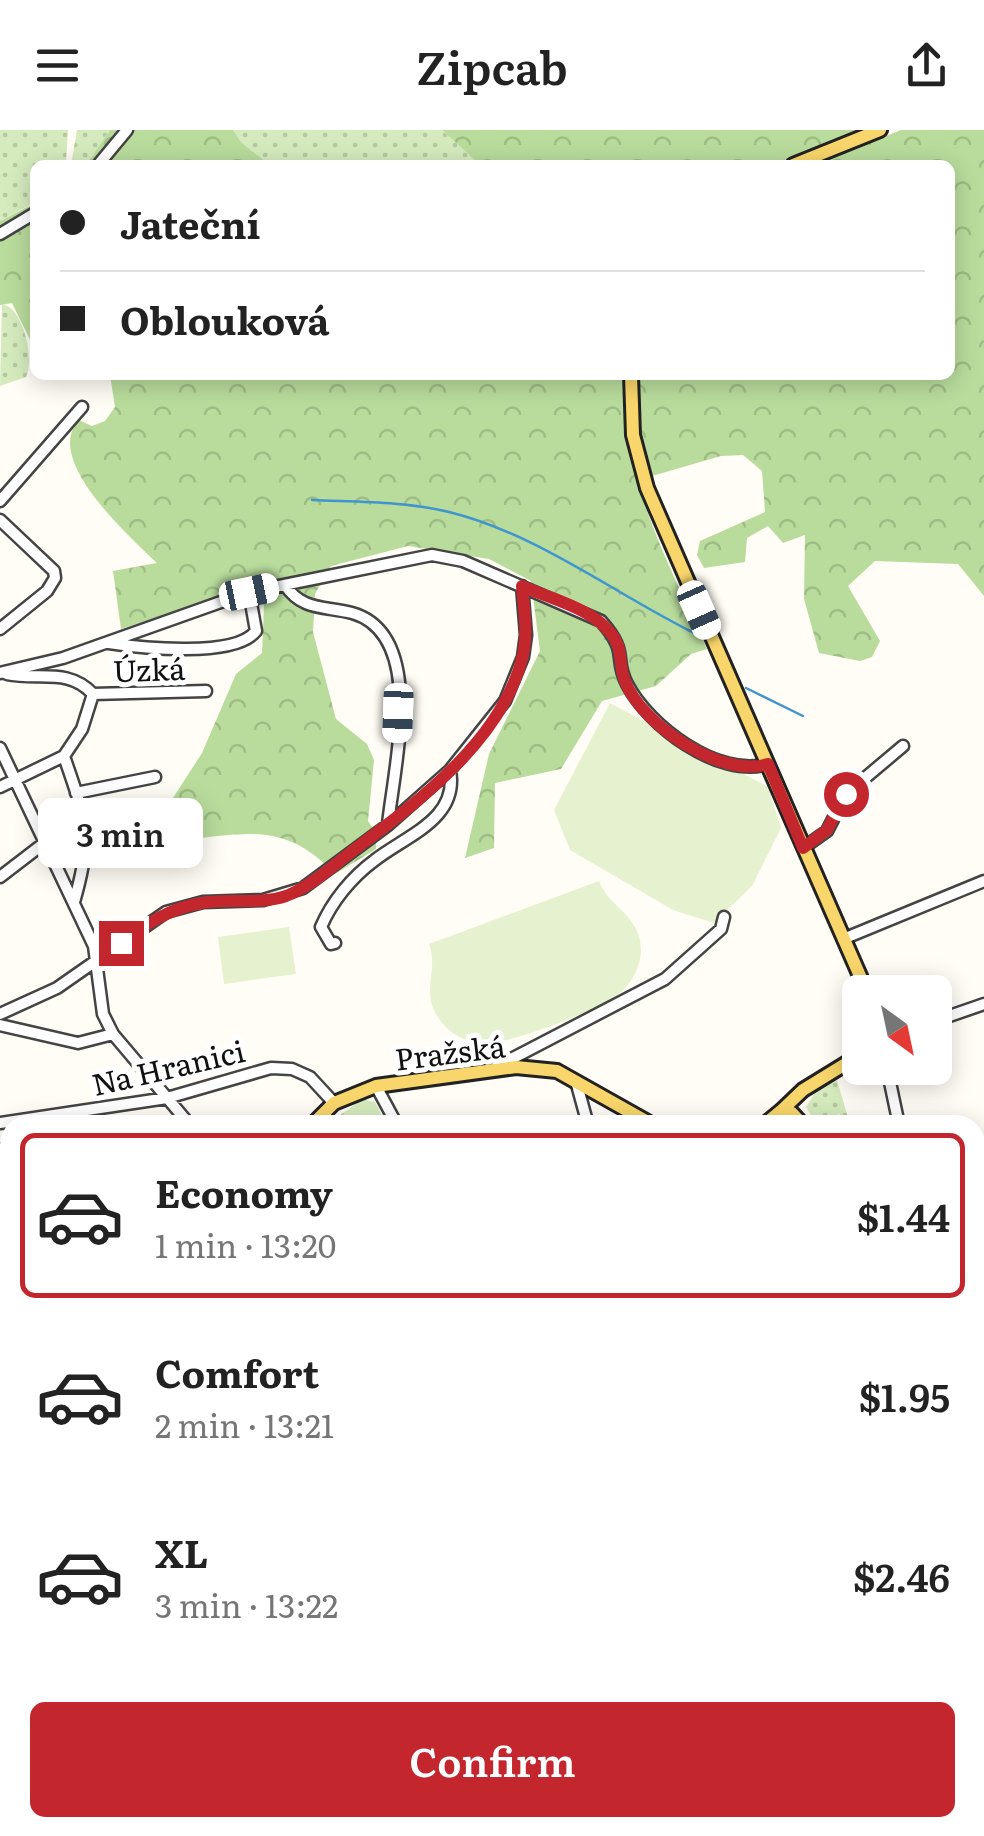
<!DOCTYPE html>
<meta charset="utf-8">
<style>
body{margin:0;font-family:Literata,serif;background:#f2f2f2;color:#222;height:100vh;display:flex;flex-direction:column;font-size:38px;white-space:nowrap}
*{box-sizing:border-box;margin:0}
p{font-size:32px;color:#767676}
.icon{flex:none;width:55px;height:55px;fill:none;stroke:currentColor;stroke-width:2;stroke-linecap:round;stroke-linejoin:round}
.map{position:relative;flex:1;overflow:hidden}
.drawer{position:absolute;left:0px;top:985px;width:985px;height:722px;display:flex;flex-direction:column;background:#fff;border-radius:30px 30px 0 0;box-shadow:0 5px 25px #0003}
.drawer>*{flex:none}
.top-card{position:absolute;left:30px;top:30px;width:925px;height:220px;border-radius:15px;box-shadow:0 5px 25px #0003;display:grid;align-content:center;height:220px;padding:0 30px;background:#fff}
.needle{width:65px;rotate:147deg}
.fabs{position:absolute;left:842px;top:845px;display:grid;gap:20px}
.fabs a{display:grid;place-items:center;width:110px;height:110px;border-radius:15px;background:#fff;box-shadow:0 5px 25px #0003;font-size:50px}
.end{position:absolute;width:45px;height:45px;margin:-22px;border:12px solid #c4262e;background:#fff;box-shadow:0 0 0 5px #fff}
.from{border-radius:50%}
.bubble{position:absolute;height:70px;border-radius:15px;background:#fff;box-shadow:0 5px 25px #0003;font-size:32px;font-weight:600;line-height:70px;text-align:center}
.car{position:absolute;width:30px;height:60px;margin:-30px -15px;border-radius:12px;box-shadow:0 0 8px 2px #0007;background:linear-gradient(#fff 24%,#345 0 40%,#fff 0 76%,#345 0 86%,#fff 0)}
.top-card b{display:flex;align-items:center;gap:35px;height:95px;font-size:38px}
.top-card b+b{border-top:2px solid #e0e0e0}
.top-card i{width:25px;height:25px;background:#222}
ul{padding:18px 0 0;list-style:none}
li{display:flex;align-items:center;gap:30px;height:165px;margin:0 20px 15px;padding:0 10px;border:5px solid transparent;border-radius:15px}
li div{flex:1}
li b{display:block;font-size:38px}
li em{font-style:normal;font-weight:600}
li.selected{border-color:#c4262e}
li>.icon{width:90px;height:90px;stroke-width:1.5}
.primary-button{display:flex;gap:20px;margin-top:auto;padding:20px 30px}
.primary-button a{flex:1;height:115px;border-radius:15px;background:#c4262e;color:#fff;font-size:40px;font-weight:600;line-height:115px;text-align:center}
header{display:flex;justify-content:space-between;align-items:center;height:130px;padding:0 30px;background:#fff;font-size:45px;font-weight:600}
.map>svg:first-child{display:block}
.grass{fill:url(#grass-dots)}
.forest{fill:url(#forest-crowns)}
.park{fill:url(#park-tufts)}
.pitch{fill:#e6f2cf}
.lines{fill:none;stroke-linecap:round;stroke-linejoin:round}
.stream{stroke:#3f96cf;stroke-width:2.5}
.minor-casing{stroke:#444;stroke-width:15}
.major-casing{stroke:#222;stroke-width:18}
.minor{stroke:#fff;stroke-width:10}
.major{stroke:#f9d66b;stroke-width:12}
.rail-casing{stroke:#c4262e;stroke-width:6}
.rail{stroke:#fff;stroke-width:2.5;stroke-dasharray:8;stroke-linecap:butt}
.route{stroke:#c4262e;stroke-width:12}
.labels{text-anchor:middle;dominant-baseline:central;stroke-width:10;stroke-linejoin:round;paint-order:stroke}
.street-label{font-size:30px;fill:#111;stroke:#fff}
</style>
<header><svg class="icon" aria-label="menu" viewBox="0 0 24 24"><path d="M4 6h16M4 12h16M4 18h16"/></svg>Zipcab<svg class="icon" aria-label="share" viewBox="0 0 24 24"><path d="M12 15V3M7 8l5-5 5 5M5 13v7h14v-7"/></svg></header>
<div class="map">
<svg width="984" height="1706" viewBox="0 0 984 1706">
<defs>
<pattern id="grass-dots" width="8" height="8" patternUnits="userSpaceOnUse" patternTransform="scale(2.5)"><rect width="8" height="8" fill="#d5ebbd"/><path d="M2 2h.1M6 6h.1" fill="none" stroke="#b6c8a1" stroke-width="1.8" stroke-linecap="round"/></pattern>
<pattern id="forest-crowns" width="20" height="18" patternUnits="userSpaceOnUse" patternTransform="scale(2.5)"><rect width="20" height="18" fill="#b9dc9c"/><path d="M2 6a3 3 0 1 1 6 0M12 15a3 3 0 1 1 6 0" fill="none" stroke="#9ebc85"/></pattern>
<pattern id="park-tufts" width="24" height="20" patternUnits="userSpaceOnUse" patternTransform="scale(2.5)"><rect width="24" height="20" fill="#d5ebbd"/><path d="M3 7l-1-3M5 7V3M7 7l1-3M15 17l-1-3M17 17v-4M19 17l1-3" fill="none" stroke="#b6c8a1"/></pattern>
</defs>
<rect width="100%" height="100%" fill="#fffdf5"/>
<path class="grass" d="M0,0h68l-2,31 -6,-2 4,6h-29v37l-35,19z
M77,0h33l-24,35h-15z
M233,0h209l38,35h-210l-28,-22z
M2,174c21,3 33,55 24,73l-26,9z
M837,950l12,41 -10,-7 -10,11h-12l-11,-18 9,-14z
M975,1308l9,43 -7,2 7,48 -9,-16z"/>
<path class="forest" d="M110,0h123l9,13 28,22h-184z
M442,0h416l-86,35h-292z
M901,0h83v466l-26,-32 -83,-3 -27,25 32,55 -8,16 -12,4 -41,-8 -15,-54 1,-64 -22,8 -15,-17 -21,12 -2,24 -41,6 -7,-13 3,-14 65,-29 -3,-41 -19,-16 -22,1 -69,20 -11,-42 -2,-55 1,-4h310v-210h-135z
M35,73v143h-2l-21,-43 -12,2v-84z
M110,245h513c-4,99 45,186 84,274l-16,5 -35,32 -54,15 -41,68 -66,14 -1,65 -29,10 24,-104 51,-103 -9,-70 -42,-22 -81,-13 -77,20 -16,28 -2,38 23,87 31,25 7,16 -6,61 8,12v16l-41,25c-49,-52 -87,-41 -153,-34l-12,-13 3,-29 29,-45 34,-79 26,-21 2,-48 -20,-16 -123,40 -8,-58 44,-8c-27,-26 -115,-104 -78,-143l13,6 13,-5 10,-14z"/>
<path class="park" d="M363,969l12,3 12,23h-61z
M975,1597l9,1v108h-118l-2,-8h111z
M190,1698h79l18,8h-103z"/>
<path class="pitch" d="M610,573l158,84 13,41 -29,58 -38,37 -41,-13 -103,-60 -16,-40z
M599,751c11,28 42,34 42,70 -1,16 -8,30 -20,41 -19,17 -112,53 -137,51 -15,0 -31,-7 -41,-19 -26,-30 -3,-52 -14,-80z
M289,797l7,47 -72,10 -6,-47z"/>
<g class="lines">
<path class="stream" d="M312,370c44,2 93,1 137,12 89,22 166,82 247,122
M746,558l57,28"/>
<defs>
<path id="minor" d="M98,35l29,-35
M0,104l35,-21
M0,371l82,-94
M0,390l54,51 1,7 -8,13 -47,38
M285,455c17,26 40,21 67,28 75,21 42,154 36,211
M109,513c32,5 126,15 147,-12l-7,-39
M0,543l63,-15 186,-66 183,-37 31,6 138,60c29,33 12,36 26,63 21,41 91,95 141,80
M7,544c31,7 61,-7 86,20l-11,35 -18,27
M93,564l113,-3
M0,618l94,198 9,68 10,20 77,91
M64,626c22,66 30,77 10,146
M0,657l64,-31
M76,663l79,-16
M803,718l24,-17 19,-37 57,-48
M0,747l43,-33
M843,809l141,-58
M335,813l-4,1 -10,-17c11,-26 31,-50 54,-67 32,-25 84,-41 75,-90
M0,884l57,-26 109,-76 37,-10 60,-2 40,-12 85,-63 62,-55 55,-69 18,-44 3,-22 -4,-49
M935,891l49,-17
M0,895l78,18 35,-9
M496,937l169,-88 56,-50 3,-12
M887,938l12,57
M576,951l12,44
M376,956l21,39
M0,993l167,-25 104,-30 21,1 18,8 24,26
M0,1063l10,-3
M0,1147l10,1
M975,1184l9,-8
M975,1232l9,-2
M0,1244l10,5
M975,1255l9,-2
M975,1275l9,-8
M975,1395l9,11
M0,1465l10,12
M975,1469l9,-2
M0,1541l10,-17
M0,1549l10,6
M975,1591h9
M0,1686l10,5
M25,1698l19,8
M269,1698l18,8
M420,1698l3,8
M525,1698l6,8
M860,1698l3,8
M184,1706l6,-8"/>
<path id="major" d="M793,35l87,-35
M631,245l2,60 14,53 220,504
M781,981l22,-21 57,-35
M312,995l22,-22 42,-17 140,-19 41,4 96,54
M764,995l17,-14 11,2 11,12
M0,1021h10
M636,1706l12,-5 14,5"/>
</defs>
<use href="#minor" class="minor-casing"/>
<use href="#major" class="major-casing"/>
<use href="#minor" class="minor"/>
<use href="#major" class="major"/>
<defs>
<path id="rail" d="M982,1314h2
M444,1706l1,-8"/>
</defs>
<use href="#rail" class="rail-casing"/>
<use href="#rail" class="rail"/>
</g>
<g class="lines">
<path class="route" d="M121,813c25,-19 49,-35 81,-40 28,-5 57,2 84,-7 24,-9 44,-28 64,-43 66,-50 153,-112 173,-198 5,-23 1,-46 -1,-69 24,11 63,21 82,40 23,22 12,31 21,55 16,43 96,98 143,83l35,84 24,-18 19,-36"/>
</g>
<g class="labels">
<g class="street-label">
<text transform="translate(149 538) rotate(-2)">Úzká</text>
<text transform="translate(450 921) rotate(-7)">Pražská</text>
<text transform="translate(168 936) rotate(-13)">Na Hranici</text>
</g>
</g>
</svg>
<div class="fabs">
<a><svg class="needle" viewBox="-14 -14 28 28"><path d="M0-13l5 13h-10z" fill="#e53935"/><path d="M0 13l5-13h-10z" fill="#767676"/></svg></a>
</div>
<i class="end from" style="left:846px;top:664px"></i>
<i class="end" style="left:121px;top:813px"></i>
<div class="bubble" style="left:38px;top:668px;width:165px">3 min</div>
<i class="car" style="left:249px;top:462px;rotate:78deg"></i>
<i class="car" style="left:699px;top:480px;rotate:156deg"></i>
<i class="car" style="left:398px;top:583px;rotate:182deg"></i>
<div class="top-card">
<b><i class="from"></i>Jateční</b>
<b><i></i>Oblouková</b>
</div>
<section class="drawer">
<ul>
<li class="selected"><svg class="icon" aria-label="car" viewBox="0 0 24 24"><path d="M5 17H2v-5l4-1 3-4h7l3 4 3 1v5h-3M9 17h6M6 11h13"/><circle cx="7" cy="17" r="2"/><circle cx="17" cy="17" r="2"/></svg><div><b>Economy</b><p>1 min · 13:20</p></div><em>$1.44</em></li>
<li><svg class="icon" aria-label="car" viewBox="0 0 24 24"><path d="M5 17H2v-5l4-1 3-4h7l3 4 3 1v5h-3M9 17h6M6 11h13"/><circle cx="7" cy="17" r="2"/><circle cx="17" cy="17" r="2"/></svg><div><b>Comfort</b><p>2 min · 13:21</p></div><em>$1.95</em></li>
<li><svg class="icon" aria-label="car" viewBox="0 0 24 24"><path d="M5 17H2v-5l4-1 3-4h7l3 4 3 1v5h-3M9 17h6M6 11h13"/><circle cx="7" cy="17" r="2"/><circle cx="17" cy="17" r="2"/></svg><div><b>XL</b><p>3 min · 13:22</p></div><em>$2.46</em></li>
</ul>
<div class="primary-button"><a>Confirm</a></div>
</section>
</div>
